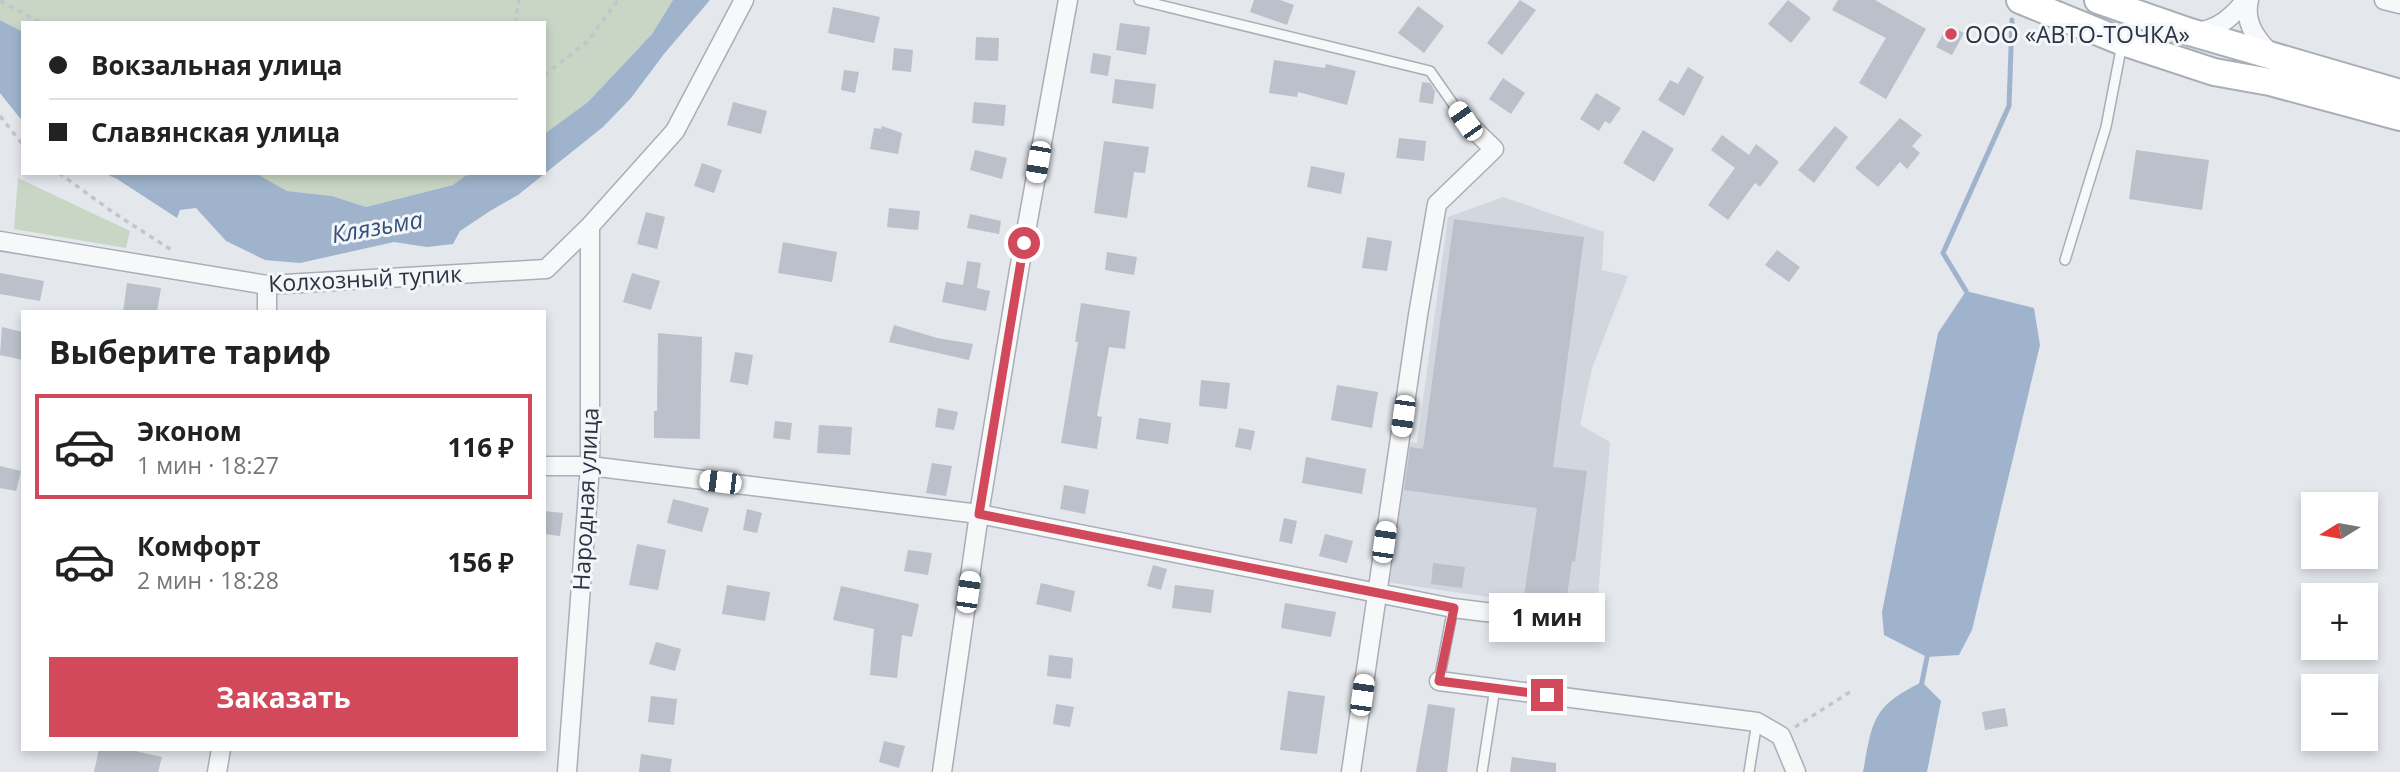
<!DOCTYPE html>
<html lang="ru">
<meta charset="utf-8">
<style>
body{margin:0;font-family:"Open Sans",sans-serif;background:#f2f2f2;color:#222;height:100vh;display:flex;flex-direction:column;font-size:26px;white-space:nowrap}
*{box-sizing:border-box;margin:0}
p{font-size:23px;color:#767676}
.icon{flex:none;width:38px;height:38px;fill:none;stroke:currentColor;stroke-width:2;stroke-linecap:round;stroke-linejoin:round}
.map{position:relative;flex:1;overflow:hidden}
.drawer{position:absolute;left:21px;top:310px;width:525px;height:441px;display:flex;flex-direction:column;background:#fff;border-radius:0px;box-shadow:0 4px 10px #0003}
.drawer>*{flex:none}
.hud{position:absolute;left:21px;top:21px;width:525px;height:154px;border-radius:0px;box-shadow:0 4px 10px #0003;display:grid;align-content:center;height:154px;padding:0 28px;background:#fff}
.needle{width:46px;rotate:259deg}
.buttons{position:absolute;left:2301px;top:492px;display:grid;gap:14px}
.buttons a{display:grid;place-items:center;width:77px;height:77px;border-radius:0px;background:#fff;box-shadow:0 4px 10px #0003;font-size:35px}
.end{position:absolute;width:32px;height:32px;margin:-16px;border:9px solid #d1495b;background:#fff;box-shadow:0 0 0 4px #fff}
.from{border-radius:50%}
.bubble{position:absolute;height:49px;border-radius:0px;background:#fff;box-shadow:0 4px 10px #0003;font-size:23px;font-weight:700;line-height:49px;text-align:center}
.car{position:absolute;width:21px;height:42px;margin:-21px -10px;border-radius:9px;box-shadow:0 0 5px 2px #0007;background:linear-gradient(#fff 24%,#345 0 40%,#fff 0 76%,#345 0 86%,#fff 0)}
.hud b{display:flex;align-items:center;gap:24px;height:66px;font-size:26px}
.hud b+b{border-top:2px solid #e0e0e0}
.hud i{width:18px;height:18px;background:#222}
ul{padding:0;list-style:none}
li{display:flex;align-items:center;gap:21px;height:105px;margin:0 14px 10px;padding:0 14px;border:4px solid transparent;border-radius:0px}
li div{flex:1}
li b{display:block;font-size:26px}
li em{font-style:normal;font-weight:700}
li.selected{border-color:#d1495b}
li>.icon{width:63px;height:63px;stroke-width:1.5}
h2{padding:0 28px;font-size:32px;line-height:84px}
.primary-button{display:flex;gap:14px;margin-top:auto;padding:14px 28px}
.primary-button a{flex:1;height:80px;border-radius:0px;background:#d1495b;color:#fff;font-size:28px;font-weight:700;line-height:80px;text-align:center}
.map>svg:first-child{display:block}
.built{fill:#d2d6de}
.green{fill:#c9d6c5}
.water{fill:#9fb4cc}
.lines{fill:none;stroke-linecap:round;stroke-linejoin:round}
.stream{stroke:#9fb4cc;stroke-width:5}
.building{fill:#bbc0ca}
.lane-casing{stroke:#a9aeb7;stroke-width:12}
.street-casing{stroke:#a9aeb7;stroke-width:21}
.secondary-casing{stroke:#a9aeb7;stroke-width:30}
.path{stroke:#c2c5cb;stroke-width:3.5;stroke-dasharray:5 5;stroke-linecap:butt}
.lane{stroke:#f7f8fa;stroke-width:9}
.street{stroke:#f7f8fa;stroke-width:18}
.secondary{stroke:#fff;stroke-width:26}
.route{stroke:#d1495b;stroke-width:9}
.poi-dot{fill:#d1495b;stroke:#f4f6f9;stroke-width:2.5}
.labels{text-anchor:middle;dominant-baseline:central;stroke-width:6;stroke-linejoin:round;paint-order:stroke}
.poi-label{font-size:23px;fill:#2b3445;stroke:#f4f6f9;text-anchor:start}
.street-label{font-size:23px;fill:#2b3445;stroke:#f4f6f9}
.water-label{font-size:24px;font-style:italic;fill:#34527a;stroke:#f4f6f9}
</style>
<div class="map">
<svg width="2400" height="772" viewBox="0 0 2400 772">
<rect width="100%" height="100%" fill="#e4e7ec"/>
<path class="built" d="M1503,197l101,35 -2,38 26,6 -36,92 -12,57 30,17 -12,154 -26,-3 -2,16 -184,-27 18,-141 13,2 31,-226z"/>
<path class="green" d="M0,0h673l-21,34 -64,68 -44,32v-111h-521v9l-23,-12z
M255,173h220l-10,3 -12,9 -87,22 -34,-11 -45,-5z
M18,178l112,53 -4,17 -112,-19z"/>
<path class="water" d="M673,0h37l-46,54 -33,44 -28,29 -85,68 -28,16 -30,20 -7,13 -26,3 -33,-5 -94,21 -35,-3 -39,-19 -30,-33 -16,2 -3,8 -60,-39 -13,-6h151l32,18 45,5 34,11 87,-22 12,-9 10,-3h69v-39l44,-32 64,-68z
M0,20l23,12v90l-23,-29z
M1966,291l68,17 6,37 -68,285 -13,25 -32,2 -43,-22 -2,-23 56,-279z
M1922,682l19,19 -14,71h-64c10,-51 8,-65 59,-90z"/>
<g class="lines">
<path class="stream" d="M1966,291l-23,-38 66,-147 3,-86
M1921,687l6,-30"/>
</g>
<path class="building" d="M1254,0h26l14,5 -7,20 -37,-13z
M1520,0l16,10 -34,45 -15,-12z
M1788,0l23,18 -20,25 -23,-19z
M1838,0h37l51,29 -40,70 -27,-16 27,-45 -54,-28z
M1418,6l26,20 -20,27 -26,-20z
M833,7l47,10 -6,26 -46,-10z
M1120,23l30,4 -4,28 -30,-5z
M1948,25l16,8 -12,22 -16,-8z
M976,37l23,1 -1,23 -23,-1z
M894,48l19,2 -2,22 -19,-2z
M1093,53l18,3 -3,20 -18,-3z
M1274,60l51,8 1,-4 30,7 -9,34 -49,-13 -1,5 -28,-4z
M1688,67l16,10 -20,39 -26,-16 12,-20 8,4z
M844,70l15,2 -4,21 -14,-3z
M1503,78l22,15 -14,21 -22,-15z
M1115,79l41,5 -3,25 -41,-6z
M1422,82l8,1 5,8 -2,13 -14,-2z
M1596,93l25,15 -11,16 -5,-3 -6,10 -19,-12z
M733,102l34,9 -6,23 -34,-9z
M974,102l32,3 -2,21 -32,-3z
M1900,118l22,17 -10,11 8,7 -13,16 -7,-7 -22,25 -23,-19z
M882,126l20,7 -4,21 -28,-5 4,-21 7,1z
M1835,126l13,11 -34,46 -16,-13z
M1643,130l31,19 -20,33 -31,-19z
M1722,135l27,20 7,-11 23,18 -19,25 -5,-4 -27,37 -20,-15 27,-37 -24,-18z
M1399,138l27,3 -2,20 -28,-3z
M1104,141l45,6 -4,26 -11,-1 -7,46 -33,-5z
M975,150l32,8 -5,21 -32,-9z
M2136,150l73,10 -7,50 -73,-11z
M702,163l20,7 -8,23 -20,-7z
M1311,166l34,7 -4,21 -34,-7z
M889,208l31,3 -2,19 -31,-3z
M646,212l19,5 -8,32 -20,-5z
M970,214l31,7 -2,13 -32,-6z
M1454,219l130,18 -31,230 34,4 -12,91 -3,-1 -6,41 -42,-6 13,-88 -133,-18 6,-43 13,2z
M1367,237l25,4 -5,30 -25,-3z
M783,242l54,10 -5,30 -54,-9z
M1777,250l23,17 -11,15 -24,-17z
M1107,252l30,5 -3,18 -29,-5z
M967,261l14,2 -4,25 13,3 -4,20 -44,-9 4,-20 17,3z
M0,273l44,8 -4,20 -40,-7z
M632,273l28,8 -9,29 -28,-8z
M127,283l34,5 -4,24h-34z
M1081,303l49,8 -5,38 -16,-2 -12,69 5,1 -5,32 -36,-6 17,-101h-3z
M894,325l43,13 36,6 -4,16 -80,-18z
M2,327l21,5v28l-23,-5z
M658,333l44,4 -2,102 -46,-1v-27h3z
M735,352l18,3 -5,30 -18,-3z
M1201,380l29,3 -3,26 -28,-3z
M1337,385l41,7 -6,36 -41,-8z
M938,408l20,4 -4,18 -19,-3z
M1139,418l32,5 -3,21 -32,-5z
M775,421l17,2 -2,17 -17,-2z
M819,425l33,2 -2,28 -33,-2z
M1239,428l16,3 -4,19 -16,-3z
M1306,457l60,12 -4,25 -60,-11z
M932,463l20,3 -6,30 -20,-3z
M0,466l21,5 -5,20 -16,-3z
M1064,485l25,5 -4,24 -25,-5z
M673,499l36,9 -7,24 -35,-9z
M747,509l15,4 -5,20 -14,-3z
M544,511l19,2 -3,23 -16,-2z
M1284,518l13,3 -5,23 -13,-3z
M1325,534l28,7 -6,22 -28,-7z
M637,544l29,6 -8,40 -29,-5z
M908,550l24,3 -4,22 -24,-4z
M1433,563l32,4 -3,21 -31,-4z
M1153,565l14,4 -6,21 -14,-4z
M1041,583l34,8 -4,21 -35,-8z
M727,585l43,7 -5,29 -43,-7z
M1175,585l39,5 -3,23 -39,-5z
M841,586l78,18 -7,33 -10,-2 -5,43 -27,-3 4,-46 -41,-9z
M1285,603l51,9 -5,25 -50,-9z
M656,642l25,7 -6,22 -26,-7z
M1049,655l24,3 -2,21 -24,-3z
M1288,691l37,5 -8,58 -37,-4z
M651,696l26,3 -3,26 -26,-3z
M1056,704l18,3 -4,20 -17,-3z
M1428,704l27,4 -8,64h-31z
M2005,708l3,18 -23,4 -3,-18z
M884,741l21,5 -6,22 -20,-6z
M99,749h27l36,8 -4,15h-64z
M641,754l31,5 -2,13h-31z
M1512,757l44,6v9h-46z"/>
<g class="lines">
<defs>
<path id="lane" d="M1139,0l291,71 35,50
M2065,260l41,-133 16,-83
M1439,681l14,-73
M1482,772l13,-84
M1749,772l8,-50"/>
<path id="street" d="M2249,0c-6,23 8,41 24,55
M2384,0l16,4
M2195,32c23,-2 37,-15 51,-32
M0,241l267,44 279,-16 44,-43 85,-95 69,-131
M267,312v-27
M544,466h46l389,48 474,94 129,16
M1439,681l318,41 24,14 15,36
M217,772l4,-23
M567,772l23,-306v-240
M942,772l37,-258 40,-244 49,-270
M1351,772l67,-457 19,-111 57,-55 -29,-28"/>
<path id="secondary" d="M2020,0l103,42 91,30 56,10 130,35
M2098,0l92,32 210,61"/>
</defs>
<use href="#lane" class="lane-casing"/>
<use href="#street" class="street-casing"/>
<use href="#secondary" class="secondary-casing"/>
<path class="path" d="M0,1l42,22
M515,23l4,-23
M544,75l43,-33 31,-42
M0,116l23,29
M59,173l55,40 59,38
M1795,727l58,-37"/>
<use href="#lane" class="lane"/>
<use href="#street" class="street"/>
<use href="#secondary" class="secondary"/>
</g>
<g class="lines">
<path class="route" d="M1024,243l-45,271 475,94 -15,73 108,14"/>
</g>
<circle class="poi-dot" cx="1951" cy="34" r="7"/>
<g class="labels">
<g class="poi-label">
<text x="1965" y="34">ООО «АВТО-ТОЧКА»</text>
</g>
<g class="street-label">
<text transform="translate(365 278) rotate(-3)">Колхозный тупик</text>
<text transform="translate(585 499) rotate(-87)">Народная улица</text>
</g>
<g class="water-label">
<text transform="translate(377 226) rotate(-10)">Клязьма</text>
</g>
</g>
</svg>
<div class="buttons">
<a><svg class="needle" viewBox="-14 -14 28 28"><path d="M0-13l5 13h-10z" fill="#e53935"/><path d="M0 13l5-13h-10z" fill="#767676"/></svg></a>
<a>+</a>
<a>−</a>
</div>
<i class="end from" style="left:1024px;top:243px"></i>
<i class="end" style="left:1547px;top:695px"></i>
<div class="bubble" style="left:1489px;top:593px;width:116px">1 мин</div>
<i class="car" style="left:1465px;top:121px;rotate:325deg"></i>
<i class="car" style="left:1038px;top:162px;rotate:190deg"></i>
<i class="car" style="left:1403px;top:416px;rotate:188deg"></i>
<i class="car" style="left:720px;top:482px;rotate:277deg"></i>
<i class="car" style="left:1384px;top:542px;rotate:8deg"></i>
<i class="car" style="left:968px;top:592px;rotate:8deg"></i>
<i class="car" style="left:1362px;top:695px;rotate:8deg"></i>
<div class="hud">
<b><i class="from"></i>Вокзальная улица</b>
<b><i></i>Славянская улица</b>
</div>
<section class="drawer">
<h2>Выберите тариф</h2>
<ul>
<li class="selected"><svg class="icon" aria-label="car" viewBox="0 0 24 24"><path d="M5 17H2v-5l4-1 3-4h7l3 4 3 1v5h-3M9 17h6M6 11h13"/><circle cx="7" cy="17" r="2"/><circle cx="17" cy="17" r="2"/></svg><div><b>Эконом</b><p>1 мин · 18:27</p></div><em>116 ₽</em></li>
<li><svg class="icon" aria-label="car" viewBox="0 0 24 24"><path d="M5 17H2v-5l4-1 3-4h7l3 4 3 1v5h-3M9 17h6M6 11h13"/><circle cx="7" cy="17" r="2"/><circle cx="17" cy="17" r="2"/></svg><div><b>Комфорт</b><p>2 мин · 18:28</p></div><em>156 ₽</em></li>
</ul>
<div class="primary-button"><a>Заказать</a></div>
</section>
</div>
